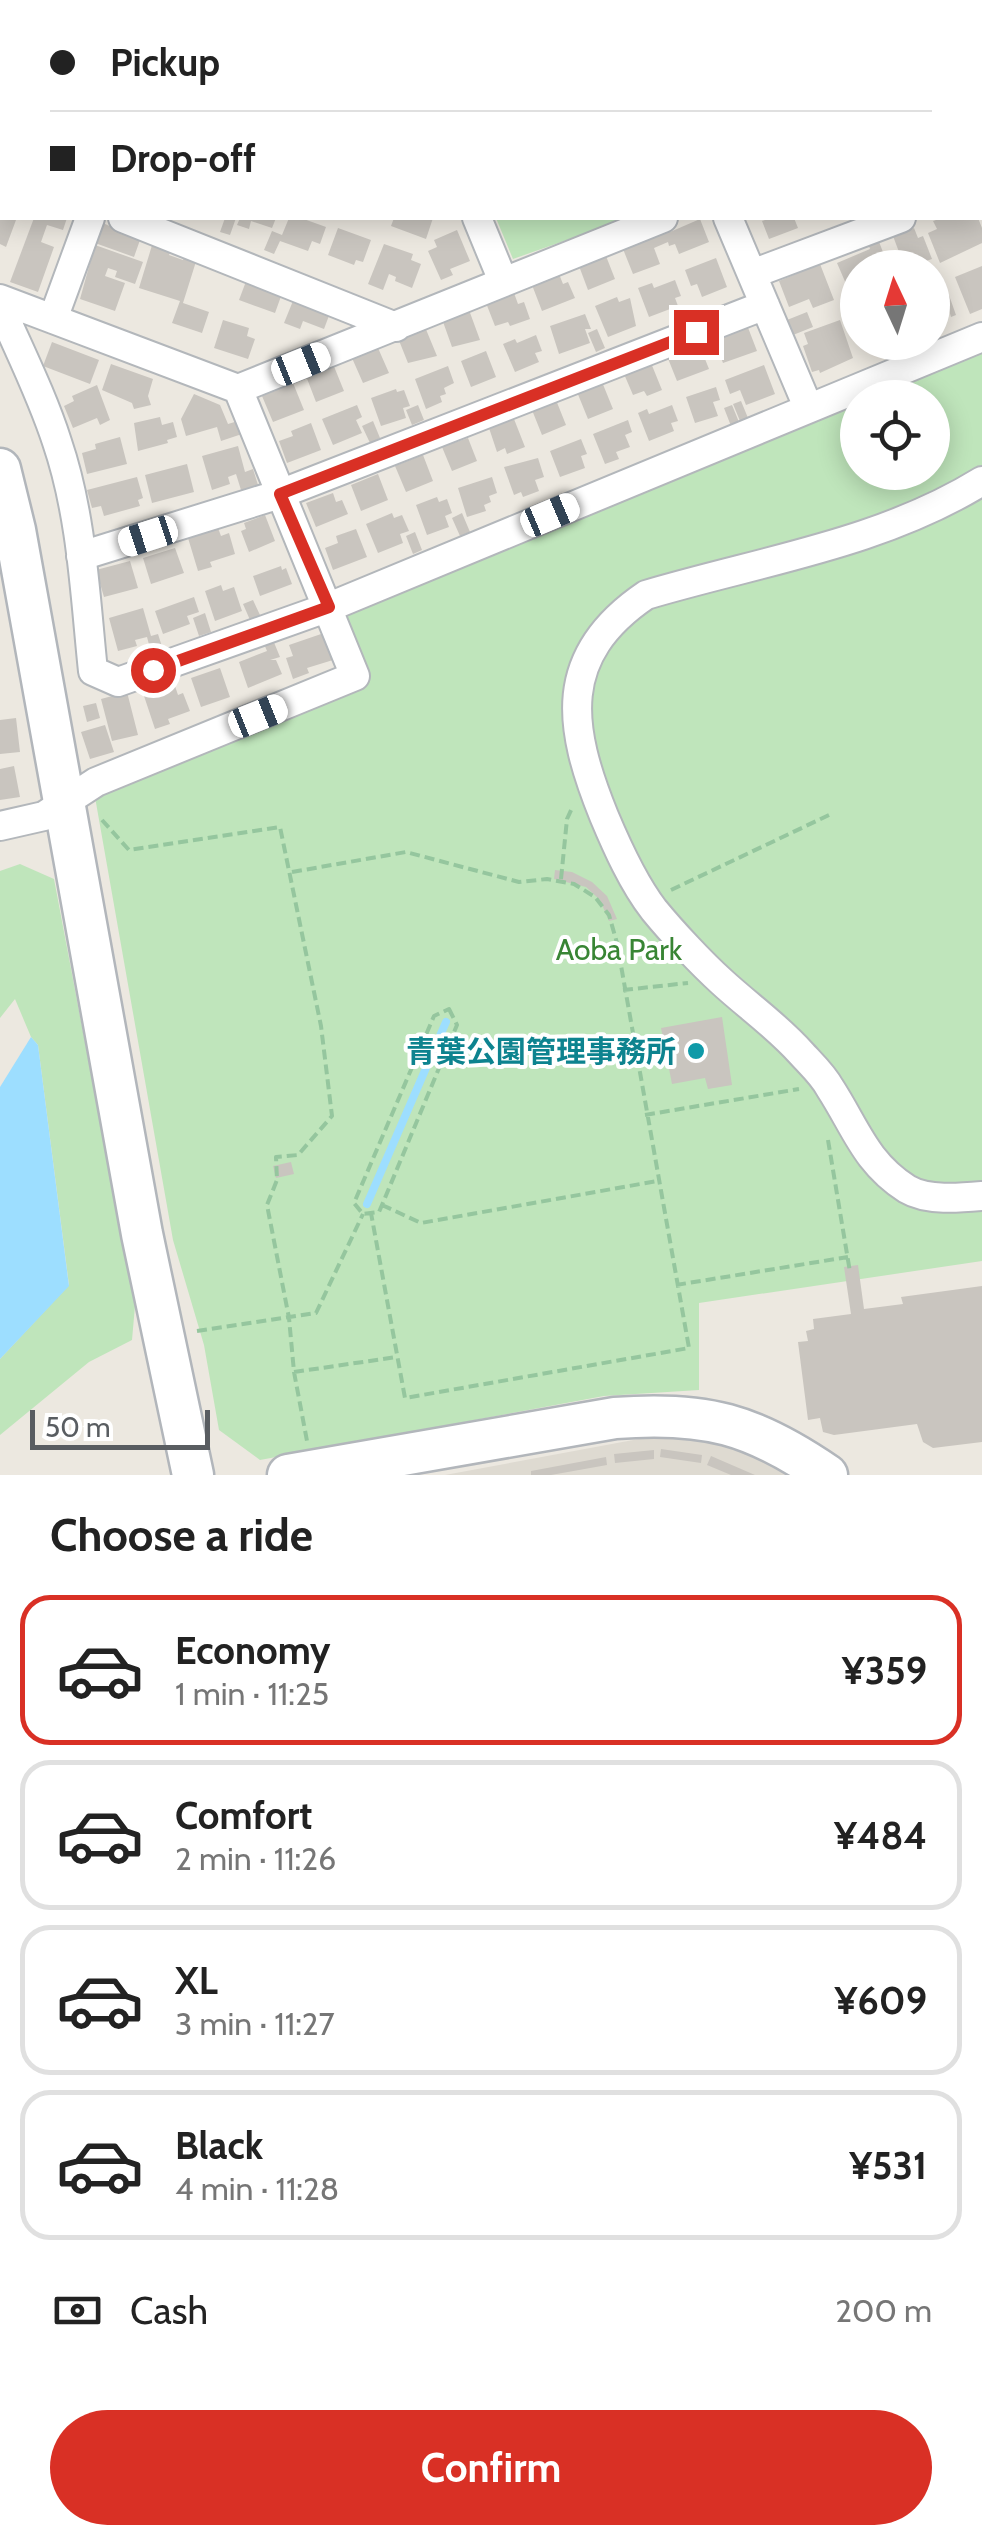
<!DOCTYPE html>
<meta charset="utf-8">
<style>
body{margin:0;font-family:Cabin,"Noto Sans JP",sans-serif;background:#f2f2f2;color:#222;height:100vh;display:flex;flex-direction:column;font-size:38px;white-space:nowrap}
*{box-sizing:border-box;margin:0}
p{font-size:32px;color:#767676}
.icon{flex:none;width:55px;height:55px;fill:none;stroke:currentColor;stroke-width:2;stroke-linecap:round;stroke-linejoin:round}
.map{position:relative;height:1475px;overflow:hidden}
.panel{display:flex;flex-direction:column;background:#fff;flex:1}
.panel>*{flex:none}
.top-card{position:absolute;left:0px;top:0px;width:982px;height:220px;box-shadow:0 5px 25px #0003;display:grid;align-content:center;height:220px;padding:0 50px;background:#fff}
.needle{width:65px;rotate:356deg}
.tools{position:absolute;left:840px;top:250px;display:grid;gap:20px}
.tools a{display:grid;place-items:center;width:110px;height:110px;border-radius:50%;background:#fff;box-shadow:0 5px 25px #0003;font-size:50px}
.scale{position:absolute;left:30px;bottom:25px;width:180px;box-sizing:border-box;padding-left:10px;border:5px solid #595d61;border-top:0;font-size:28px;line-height:35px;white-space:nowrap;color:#595d61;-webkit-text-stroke:8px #fff;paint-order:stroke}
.end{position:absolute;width:45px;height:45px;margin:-22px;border:12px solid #d93025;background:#fff;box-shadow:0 0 0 5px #fff}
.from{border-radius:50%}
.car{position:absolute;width:30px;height:60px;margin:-30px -15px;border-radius:12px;box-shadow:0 0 8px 2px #0007;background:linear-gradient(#fff 24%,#345 0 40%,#fff 0 76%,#345 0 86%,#fff 0)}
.top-card b{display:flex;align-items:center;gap:35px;height:95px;font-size:38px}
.top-card b+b{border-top:2px solid #e0e0e0}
.top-card i{width:25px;height:25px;background:#222}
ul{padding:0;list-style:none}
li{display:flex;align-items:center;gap:30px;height:150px;margin:0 20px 15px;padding:0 30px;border:5px solid #e0e0e0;border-radius:30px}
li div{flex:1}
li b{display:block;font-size:38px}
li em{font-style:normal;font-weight:800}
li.on{border-color:#d93025}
li>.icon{width:90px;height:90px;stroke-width:1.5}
h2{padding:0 50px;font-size:45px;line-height:120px}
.pay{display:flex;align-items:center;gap:25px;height:110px;padding:0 50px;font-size:38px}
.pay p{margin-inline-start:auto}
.cta{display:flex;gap:20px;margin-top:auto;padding:20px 50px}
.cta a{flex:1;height:115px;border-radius:60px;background:#d93025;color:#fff;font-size:40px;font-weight:800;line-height:115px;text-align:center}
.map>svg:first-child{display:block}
.education{fill:#dedad1}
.green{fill:#bfe5bb;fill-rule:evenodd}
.water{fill:#9ddeff}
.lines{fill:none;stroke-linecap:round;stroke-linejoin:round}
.stream{stroke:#9ddeff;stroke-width:8}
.building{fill:#c9c5bf}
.street-casing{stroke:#b3b7bb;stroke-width:32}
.secondary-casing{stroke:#b2b6bb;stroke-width:45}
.path{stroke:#95c69e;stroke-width:4;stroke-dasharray:10 5;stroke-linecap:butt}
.street{stroke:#fff;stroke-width:28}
.secondary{stroke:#fff;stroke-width:40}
.route{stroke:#d93025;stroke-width:12}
.culture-dot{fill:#0f9aa8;stroke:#fff;stroke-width:4}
.labels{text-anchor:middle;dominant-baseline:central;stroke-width:8;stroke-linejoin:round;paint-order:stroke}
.park-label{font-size:30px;fill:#388534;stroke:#fff}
.culture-label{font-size:30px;font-weight:bold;fill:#0d838f;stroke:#fff;text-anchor:end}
</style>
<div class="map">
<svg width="982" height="1475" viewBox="0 0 982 1475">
<rect width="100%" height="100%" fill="#ece8e0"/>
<path class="education" d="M644,1438l61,1 63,20 30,16h-353z"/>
<path class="green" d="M496,218h133l-116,41z
M982,347v914l-283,42v87l-95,6 -344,64 -41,-30 -15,-85 -31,-105 -78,-443 272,-111 -25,-68 7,-14zM858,398h74v74h-74z
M20,864l34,15 81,427 -3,34 -43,22 -89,73v-76l69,-74 -31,-240 -7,-8 -16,-38 -15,19v-147z"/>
<path class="water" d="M31,1037l7,8 31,241 -69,73v-272z"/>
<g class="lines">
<path class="stream" d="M367,1204l79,-182"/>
</g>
<path class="building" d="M0,218l16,2 -10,27 -6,-3z
M34,218h33l-4,12 -16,-5 -6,17 13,5 -16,45 -28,-10z
M225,218h11l-6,17 -10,-3z
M240,218h36l-4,10 -21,-7 -2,8 -12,-4z
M289,218h12l25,9 -6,17 -8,-3 -4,10 -28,-10 -6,13 -10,-4 8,-19 10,4z
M394,218h39l-7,21 -35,-13z
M771,218h23l4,10 -29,11 -7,-18z
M942,218h36l4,10v15l-42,20 -12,-30 9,-4 -4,-8z
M700,219l9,23 -30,12 -4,-10 -6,2 -1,-4 -14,6 6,16 -27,10 -10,-25 27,-11 -3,-7 20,-5 3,6z
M103,223l37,17 -6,17 -39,-14z
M338,228l33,12 -8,22 -7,-2 -2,5 -26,-10z
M914,228l4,10 5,-2 9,23 -27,9 -12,-32z
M457,230l13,31 -20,8 3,6 -12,5 -13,-29 9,-4 -3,-7z
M878,239l11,29h-31v22l-8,3 -13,-30 33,-14 -2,-6z
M153,242l19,6 -3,7 14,5 4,-12 12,4 -16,51 26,9 -7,21 -30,-10 8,-22 -41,-13z
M384,244l29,10 -2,6 10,4 -9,24 -17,-7 1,-4 -7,-3 -6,16 -15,-6z
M95,245l48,17 -8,22 -20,-7 2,-6 -9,-3 -3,8 20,7 -10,28 -35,-12z
M606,256l9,23 -27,11 -9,-24z
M716,258l11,29 -25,10 -5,-13 -6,2 -6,-16z
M820,264l14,36 -21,8 -4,-9 -20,8 -10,-26z
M982,266v43l-12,5 -15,-37z
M559,274l4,10 5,-2 7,16 -33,13 -10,-26z
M248,276l36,12 -9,25 -36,-13z
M675,280l6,16 -6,2 3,8 -29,11 -11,-29 14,-5 2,5z
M944,281l12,34 -5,2 -2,-7 -17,6v-31z
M297,291l36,14 -9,24 -21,-8 -3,8 -16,-6z
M514,293l4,11 6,-2 6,17 -20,7 -2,-4 -13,4 -9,-23z
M617,297l2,5 11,-4 6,28 -28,11 -13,-31z
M469,310l11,30 -28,7 -10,-28z
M807,312l6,15 -20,8 -6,-15z
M585,314l6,15h-6l5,14 -31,11 -9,-28z
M223,320l26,8 -2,8 8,3 -7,20 -34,-11z
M840,320l13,38 -33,15 -1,-3 -7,2 -9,-26 5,-2 -4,-11z
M747,325l10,26 -34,12 -10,-26z
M425,327l12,29 -29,7 -10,-25z
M597,329l8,19 -9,4 -8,-19z
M536,335l6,16 -7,2 4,9 -24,10 -12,-28 12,-5 2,4z
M52,342l47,18 -9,24 -47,-18z
M694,345l4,10 5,-1 6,15 -32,12 -10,-25z
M378,348l11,25 -26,10 -11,-25z
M486,351l10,26 -25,10 -10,-26z
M651,363l11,27 -15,6 -3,-5 -11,4 -9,-21z
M111,364l42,15 -5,17 3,9 -17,4 -2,-6 -30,-13z
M333,364l11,27 -28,11 -10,-26z
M764,365l11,29 -29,11 -6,-15 -10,4 -5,-14z
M448,366l6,17 -10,5 2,6 -6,2 2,6 -16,7 -11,-30z
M602,382l11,27 -25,10 -11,-27z
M293,383l11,27 -31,12 -11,-26z
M97,385l13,35 -10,5 -3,-7 -24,10 -9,-22 10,-5 -2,-5z
M716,387l4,13 -7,2 5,14 -23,7 -9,-26z
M396,389l1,3 7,-2 6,16 -7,2 3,10 -25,8 -10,-28z
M194,394l26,11 8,19 10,-3 4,13 -21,7 -4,-14 -31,9 -5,-17z
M556,400l10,25 -24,10 -10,-25z
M741,401l7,17 -8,3 -7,-17z
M357,405l5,12 -6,3 6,13 -29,12 -11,-26z
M418,405l6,15 -12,5 -6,-15z
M672,405l6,16 -7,2 3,8 -25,10 -11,-28 9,-4 2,5z
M732,405l7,17 -8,4 -7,-18z
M160,417l2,8 11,-3 4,15 -10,3 1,3 -30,8 -4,-28z
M514,419l11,28 -18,7 -2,-6 -8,4 -8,-24z
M628,420l4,12 -7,3 5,12 -14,5 3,7 -14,5 -12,-30z
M373,421l7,17 -10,5 -8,-17z
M311,423l10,27 -34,13 -8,-22 14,-5 -2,-5z
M120,437l7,27 -40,10 -5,-21 14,-4 -1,-5z
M468,438l9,23 -25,10 -10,-24z
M581,439l6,15 -6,2 4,12 -25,9 -10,-26z
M238,446l7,26 8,-3 5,16 -17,5 -5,-16 -8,3 2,7 -18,6 -10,-34z
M423,455l10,26 -27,11 -11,-26z
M538,458l6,19 -9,3 4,11 -16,6 -2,-5 -7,3 -10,-28z
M187,464l7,28 -42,11 -7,-28z
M378,474l10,26 -27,11 -10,-26z
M137,477l6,21 -5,2 2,6 -36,10 -3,-10 -9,2 -5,-18z
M492,477l5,16 -8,3 2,6 -7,3 2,6 -19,6 -9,-29z
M333,493l3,9 6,-2 6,14 -32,13 -10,-24z
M437,497l2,5 8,-3 5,14 -7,3 4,11 -22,8 -11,-30z
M392,513l2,5 8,-3 7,16 -9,3 3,9 -25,10 -12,-29z
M462,513l8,19 -10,4 -8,-18z
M265,515l10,26 -26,11 -8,-21 5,-2 -2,-6z
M218,528l3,8 8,-3 6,21 -25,8 2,5 -14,4 -10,-33z
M356,529l11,28 -34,13 -8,-22 13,-5 -2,-7z
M415,532l7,18 -9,4 -7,-18z
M175,548l9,25 -33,11 -8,-26z
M130,561l8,27 -34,9 -8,-27z
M281,566l1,4 4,-2 6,16 -32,12 -7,-20z
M221,585l2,6 11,-4 8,24 -27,10 -10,-30z
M194,597l5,15 -12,4 3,8 -27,10 -8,-23z
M253,600l7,15 -10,5 -7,-16z
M143,608l8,28 7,-2 6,19 -12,3 -5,-19 -12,3 2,6 -19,5 -9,-33z
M205,613l6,19 -12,4 -6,-18z
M324,633l9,27 -26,8 2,5 -16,6 -7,-21 7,-2 -4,-11z
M273,640l7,17 -10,3h6l6,14 -34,14 -9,-26 28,-11 -3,-7z
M220,668l10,29 -29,10 -10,-29z
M174,683l4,12 5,-2 7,18 -22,8 2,5 -15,5 -12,-36z
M127,692l11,43 -26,6 -11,-42z
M96,703l4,15 -13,4 -4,-16z
M16,718l4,34 -20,2v-34z
M105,725l9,27 -24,7 -9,-27z
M14,766l6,31 -20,3v-31z
M555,870l17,2 20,10 15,14 10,23 -8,2 -9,-21 -14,-13 -32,-8z
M722,1017l10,68 -24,4 -3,-11 -33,6 -11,-56z
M291,1162l3,12 -18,4 -3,-12z
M858,1265l6,44 39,-5 -2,-7 81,-11v156l-49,6 -10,-6 -6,-18 -83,11 -11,-3 -3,-14 -12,2 -10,-78 10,-1 -2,-10 8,-2 -1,-10 38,-5 -7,-47z
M661,1449l41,6 -1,8 -41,-6z
M654,1450v9l-39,4 -1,-9z
M711,1456l44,19h-24l-24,-10z
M606,1457l1,8 -56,10h-20v-4z"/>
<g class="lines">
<defs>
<path id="street" d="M270,0l7,2
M641,0l1,2
M785,0l1,2
M920,0l1,2
M41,2l1,-2
M543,2l1,-2
M0,32h2
M0,119l2,-7
M980,158l2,6
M980,185l2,-1
M123,218l273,109
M477,218l26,63
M728,218l80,189
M752,274l149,-56
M0,299l238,90 425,-171
M0,306c19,44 42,89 57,136 25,73 28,153 36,229l25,11 211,-75 653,-270
M53,319l37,-101
M982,481c-102,63 -222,80 -336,114 -90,61 -78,132 -42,221 13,31 29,67 50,94 18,22 47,53 68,72 26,24 55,44 79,71 10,11 22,22 29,35 26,40 35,74 77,101 20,12 53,9 75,7
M81,556l199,-62 485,-189
M0,826l44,-10 52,-34 259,-106 -117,-287"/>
<path id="secondary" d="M0,469l15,61 127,704 51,241
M288,1475l327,-57c90,-7 138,6 212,57"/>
</defs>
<use href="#street" class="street-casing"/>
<use href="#secondary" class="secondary-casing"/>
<path class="path" d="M102,820l27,30 151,-23 41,199 11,90 -34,39 -22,2 1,23 -10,25 22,113 5,54 13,69
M292,872l114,-20 113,30 28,-3 27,5 21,13 14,18 8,28 72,405 -284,50 -34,-185
M561,879l6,-60 6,-13
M671,890l158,-75
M623,990l65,-7
M449,1009l8,16 -75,180 -3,7 -16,2 -9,-11 80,-187z
M645,1115l154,-26
M828,1140l22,132
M382,1205l39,18 236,-42
M676,1285l172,-28
M197,1331l119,-18 47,-99
M294,1372l103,-15"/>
<use href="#street" class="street"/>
<use href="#secondary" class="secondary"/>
</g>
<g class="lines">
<path class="route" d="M153,670l176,-63 -49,-113 416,-162"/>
</g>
<circle class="culture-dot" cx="696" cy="1051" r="10"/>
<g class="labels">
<g class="park-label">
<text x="619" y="949">Aoba Park</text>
</g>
<g class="culture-label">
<text x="676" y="1051">青葉公園管理事務所</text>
</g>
</g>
</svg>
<div class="tools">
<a><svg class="needle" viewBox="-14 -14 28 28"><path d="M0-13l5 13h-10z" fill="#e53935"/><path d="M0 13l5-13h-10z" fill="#767676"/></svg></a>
<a><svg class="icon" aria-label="locate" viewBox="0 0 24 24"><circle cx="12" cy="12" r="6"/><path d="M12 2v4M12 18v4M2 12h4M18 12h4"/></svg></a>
</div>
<div class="scale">50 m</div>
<i class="end from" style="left:153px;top:670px"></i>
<i class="end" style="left:696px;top:332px"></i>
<i class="car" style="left:301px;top:364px;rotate:68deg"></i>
<i class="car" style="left:550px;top:515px;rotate:67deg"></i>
<i class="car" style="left:148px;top:536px;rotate:252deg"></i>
<i class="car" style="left:258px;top:716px;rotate:68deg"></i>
<div class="top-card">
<b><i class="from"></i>Pickup</b>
<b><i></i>Drop-off</b>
</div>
</div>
<section class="panel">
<h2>Choose a ride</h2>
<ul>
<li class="on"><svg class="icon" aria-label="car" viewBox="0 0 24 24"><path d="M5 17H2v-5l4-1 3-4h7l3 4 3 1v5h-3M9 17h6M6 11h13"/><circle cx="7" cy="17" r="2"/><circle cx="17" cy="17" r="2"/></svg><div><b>Economy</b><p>1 min · 11:25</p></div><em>¥359</em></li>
<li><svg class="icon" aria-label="car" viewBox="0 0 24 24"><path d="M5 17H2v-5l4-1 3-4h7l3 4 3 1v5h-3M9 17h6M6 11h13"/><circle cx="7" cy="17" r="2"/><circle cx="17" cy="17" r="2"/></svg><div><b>Comfort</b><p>2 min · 11:26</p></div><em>¥484</em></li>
<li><svg class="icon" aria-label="car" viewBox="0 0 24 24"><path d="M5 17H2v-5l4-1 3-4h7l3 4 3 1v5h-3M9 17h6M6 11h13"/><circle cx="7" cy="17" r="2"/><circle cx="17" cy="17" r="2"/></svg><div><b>XL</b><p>3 min · 11:27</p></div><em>¥609</em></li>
<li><svg class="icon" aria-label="car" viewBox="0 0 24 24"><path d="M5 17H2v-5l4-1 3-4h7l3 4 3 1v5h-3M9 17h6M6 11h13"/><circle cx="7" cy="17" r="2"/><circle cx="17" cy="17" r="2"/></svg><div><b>Black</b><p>4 min · 11:28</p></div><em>¥531</em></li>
</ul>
<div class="pay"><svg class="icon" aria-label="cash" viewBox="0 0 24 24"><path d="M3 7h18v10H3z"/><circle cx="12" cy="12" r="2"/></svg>Cash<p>200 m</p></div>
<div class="cta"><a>Confirm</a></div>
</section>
